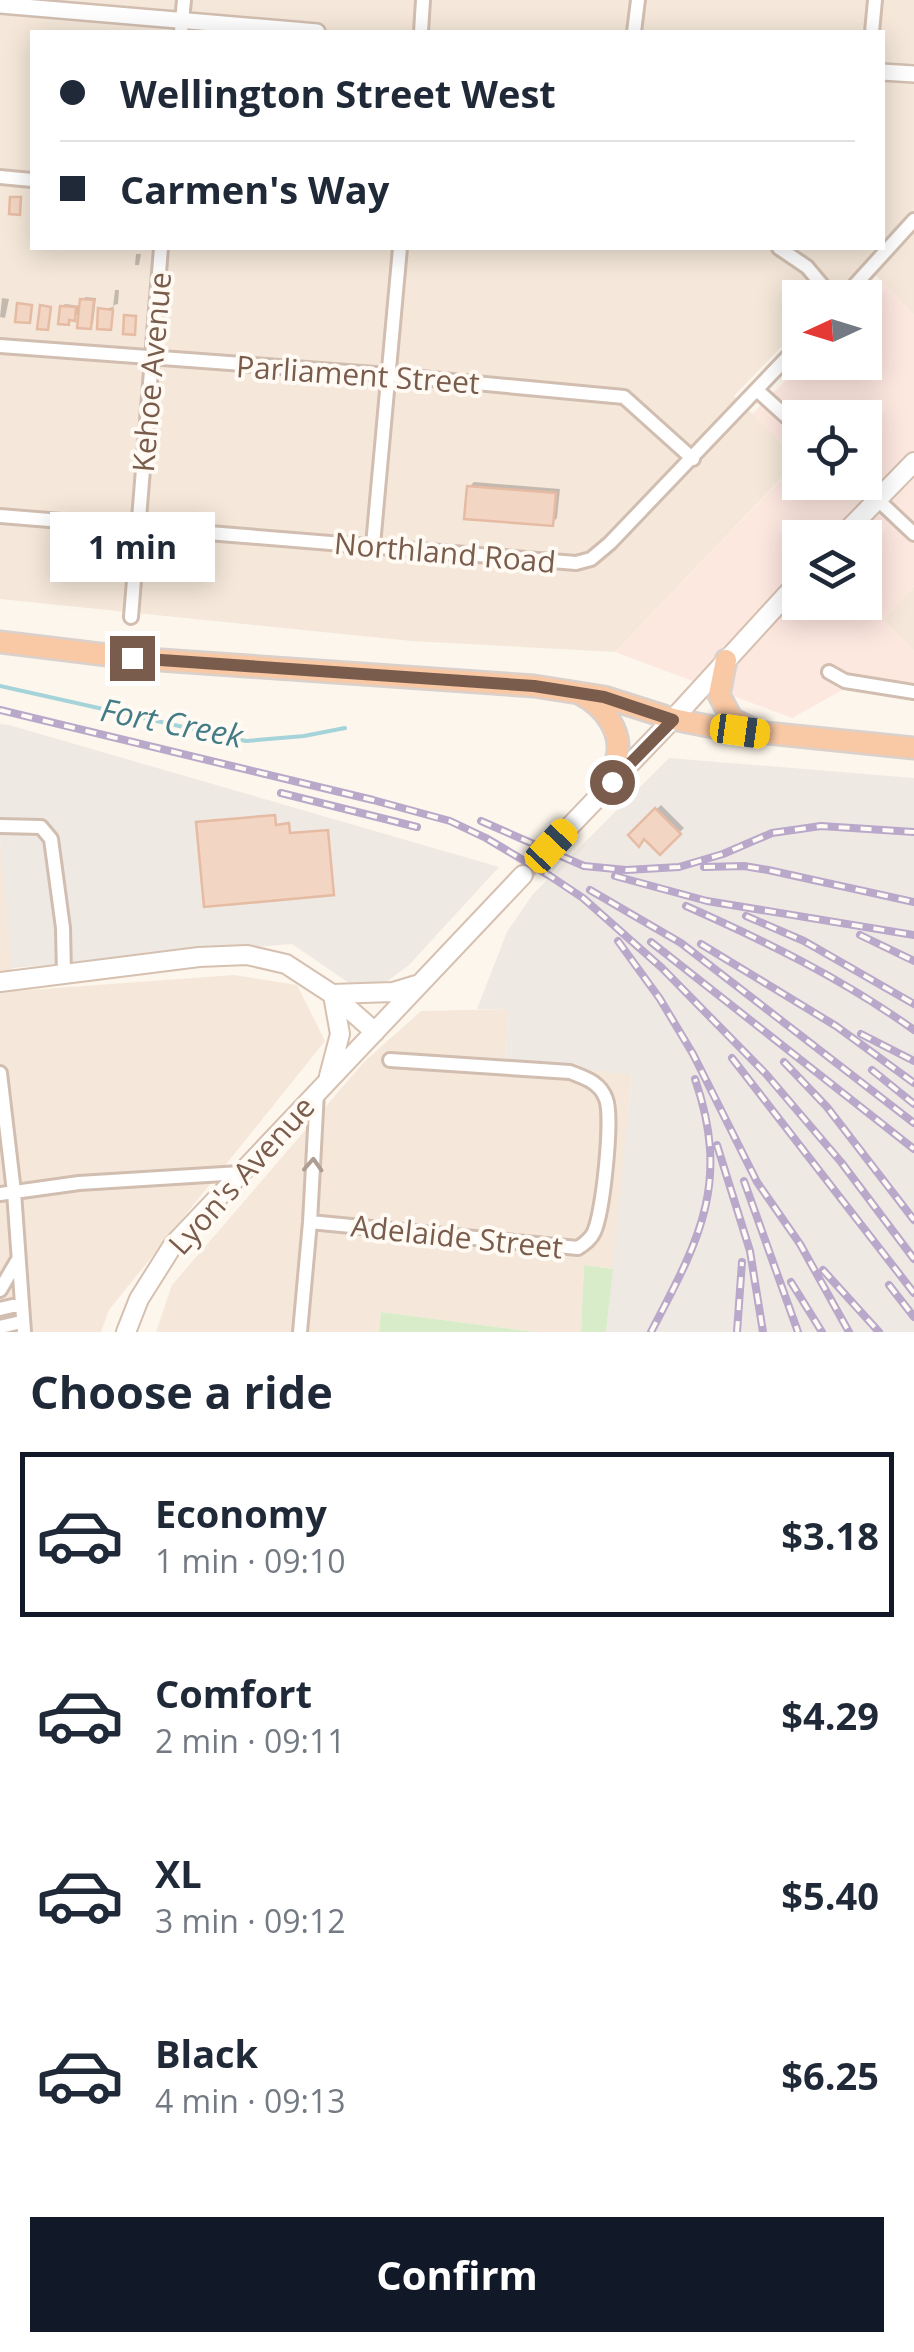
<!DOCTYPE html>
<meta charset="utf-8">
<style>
body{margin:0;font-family:"Open Sans",sans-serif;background:#f2f2f3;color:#1f2937;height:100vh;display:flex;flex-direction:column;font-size:38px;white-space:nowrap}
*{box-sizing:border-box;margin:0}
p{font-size:32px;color:#747a83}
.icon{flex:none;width:55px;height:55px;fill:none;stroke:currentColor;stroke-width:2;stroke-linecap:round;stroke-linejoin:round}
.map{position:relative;height:1332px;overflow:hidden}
.drawer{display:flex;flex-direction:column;background:#fff;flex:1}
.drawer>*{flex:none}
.top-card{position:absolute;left:30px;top:30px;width:855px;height:220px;border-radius:0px;box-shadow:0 5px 25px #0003;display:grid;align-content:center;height:220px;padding:0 30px;background:#fff}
.needle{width:65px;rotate:266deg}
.buttons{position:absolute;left:782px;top:280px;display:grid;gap:20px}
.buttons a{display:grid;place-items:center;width:100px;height:100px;border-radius:0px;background:#fff;box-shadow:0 5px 25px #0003;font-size:50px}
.end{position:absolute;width:45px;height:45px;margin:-22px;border:12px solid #7a5c4d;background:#fff;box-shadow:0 0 0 5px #fff}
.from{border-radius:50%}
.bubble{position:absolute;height:70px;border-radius:0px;background:#fff;box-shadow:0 5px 25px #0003;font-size:32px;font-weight:700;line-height:70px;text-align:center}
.car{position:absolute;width:30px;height:60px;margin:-30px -15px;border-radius:12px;box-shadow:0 0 8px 2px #0007;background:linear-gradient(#f5c518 24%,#345 0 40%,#f5c518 0 76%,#345 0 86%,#f5c518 0)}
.top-card b{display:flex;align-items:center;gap:35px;height:95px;font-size:38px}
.top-card b+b{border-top:2px solid #e0e1e3}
.top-card i{width:25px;height:25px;background:#1f2937}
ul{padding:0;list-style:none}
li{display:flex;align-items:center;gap:30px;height:165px;margin:0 20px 15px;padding:0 10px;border:5px solid transparent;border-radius:0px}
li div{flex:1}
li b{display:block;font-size:38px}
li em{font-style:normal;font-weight:700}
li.current{border-color:#111827}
li>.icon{width:90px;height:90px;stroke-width:1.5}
h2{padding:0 30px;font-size:45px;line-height:120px}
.primary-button{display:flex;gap:20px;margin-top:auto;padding:20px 30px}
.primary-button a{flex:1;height:115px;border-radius:0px;background:#111827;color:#fff;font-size:40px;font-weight:700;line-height:115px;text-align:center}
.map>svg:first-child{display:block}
.residential{fill:#f5e8da;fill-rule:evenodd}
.commercial{fill:#fde8e0;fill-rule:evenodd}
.industrial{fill:#efe9e4}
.green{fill:#d8ecc9}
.shadow{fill:#0003}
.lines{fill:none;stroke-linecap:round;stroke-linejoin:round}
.stream{stroke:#a5d3da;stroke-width:4}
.building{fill:#f3d5c3;stroke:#e6bba3;stroke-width:2.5}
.secondary-tunnel{stroke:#dcd0c4;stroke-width:18;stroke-dasharray:18 9;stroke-linecap:butt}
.minor-casing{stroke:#d1beb0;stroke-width:18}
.tertiary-casing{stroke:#d1beb0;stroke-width:20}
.secondary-casing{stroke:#d6c0b0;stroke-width:22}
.trunk-casing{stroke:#dad1cd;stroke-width:25}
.minor{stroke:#fff;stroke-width:12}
.tertiary{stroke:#fff;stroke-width:15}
.secondary{stroke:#fff;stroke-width:18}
.trunk{stroke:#f9c8a4;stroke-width:20}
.rail-casing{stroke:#b9a8c9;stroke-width:8}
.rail{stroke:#fffaf3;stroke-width:4;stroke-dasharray:11;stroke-linecap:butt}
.oneway{stroke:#af9d94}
.route{stroke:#7a5c4d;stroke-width:12}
.labels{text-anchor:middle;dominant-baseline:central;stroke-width:8;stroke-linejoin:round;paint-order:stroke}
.street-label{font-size:30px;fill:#7a5c4d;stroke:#fffaf3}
.water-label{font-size:32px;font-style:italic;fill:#437c86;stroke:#fffaf3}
</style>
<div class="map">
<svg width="914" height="1332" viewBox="0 0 914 1332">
<rect width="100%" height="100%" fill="#fdf6ec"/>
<path class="residential" d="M0,0h914v315l-50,-52 -36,34 -28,1v29l-66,69 65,64 -184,192 -204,-11 -411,-42zM32,32h850v216h-850z
M914,586v65l-31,-31z
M0,842l15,149 219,-16 63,10 28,56 -216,269 -8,22h-101z
M508,1009l-2,51 126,14 -19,195 -29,-4 -3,67h-46l-154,-20 -2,20h-223l16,-47 192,-223 57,-51z"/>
<path class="commercial" d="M882,281l32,34v271l-30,34 30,31v38l-59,-6 -63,35 -177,-66 184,-191 -47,-47 51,-51 62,-1v-63zM800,418h65v64h-65zM800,538h65v64h-65z"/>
<path class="industrial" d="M0,724l9,1 490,142 -90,98 -32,24 -28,-6 -57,-39 -280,24 -12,-126z
M669,758l245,20v554h-308l26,-257 -126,-15 2,-51h-31l30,-77 26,-38z"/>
<path class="green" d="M584,1265l29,4 -7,63h-25z
M381,1312l154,20h-156z"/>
<path class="shadow" d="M136,254h5l-2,11h-4z
M115,290h4l-1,14 -4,1 -4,23 -9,-18 12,-3z
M85,297l11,1 -3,25 -3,3 -9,-15 -13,11 -6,-15 3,-3 16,2z
M2,298l7,1 -4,19 -5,-1z
M474,482l86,7 -3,29 -5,5 -83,-36z
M661,805l23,23 -24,24 -15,-15 -14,-2z"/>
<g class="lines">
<path class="stream" d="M0,686l246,55 58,-5 41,-8"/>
</g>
<path class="building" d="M10,197h11l-1,18 -11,-1z
M80,299l14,1 -3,29 -14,-1z
M17,303l15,2 -2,18 -15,-1z
M40,305l11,2 -3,23 -11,-1z
M60,306l16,1 -1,14 -6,-1v5l-11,-1z
M98,308l15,2 -2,20 -14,-1z
M124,315l12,1 -1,19 -12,-1z
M467,486l89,7 -3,33 -89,-7z
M655,808l26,26 -21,21 -16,-16 -5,8 -11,-12z
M275,815l1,10 13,-2 1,10 38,-3 6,65 -130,12 -8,-85z"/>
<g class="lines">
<path class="secondary-tunnel" d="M523,875l28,-29"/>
<defs>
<path id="minor" d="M181,32l3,-32
M421,32l2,-32
M634,32l4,-32
M872,32l3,-32
M0,177l32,3
M779,248l28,19 26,31
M843,298l71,-78
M0,346l389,29 235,22 69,62
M758,391l42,38
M859,482l55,52
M0,516l576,47 15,-4 19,-16 190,-199
M373,545l27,-297
M131,617l30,-369
M829,672l16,9 69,11
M0,826l41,1 10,12 12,89 1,47
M0,1073l14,119 10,140
M0,1194l79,-11 161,-10
M310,1222l268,26c7,-5 13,-9 16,-16 9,-19 19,-114 12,-133 -6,-17 -21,-21 -36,-27l-180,-12
M0,1290l17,-29
M0,1309l21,-5
M0,1327l21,-5
M300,1332l10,-110 7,-130"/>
<path id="tertiary" d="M0,5l317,27
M882,72l32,2"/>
<path id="secondary" d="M840,538l74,-76
M551,846l122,-127 127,-139
M0,982l199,-25 48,-2 39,9 46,30 43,38
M332,994l61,-2 23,-7
M329,1076l11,-42 -7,-39
M126,1332l13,-33 34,-54 350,-370"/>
<path id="trunk" d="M0,642l132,16 402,28 70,11 69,22 45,9 196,20
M726,660l-7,35 13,24 20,10
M582,695c21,11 41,36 35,62 -1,9 -5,15 -5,24"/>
</defs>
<use href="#minor" class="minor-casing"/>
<use href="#tertiary" class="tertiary-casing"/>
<use href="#secondary" class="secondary-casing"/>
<use href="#trunk" class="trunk-casing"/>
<use href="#minor" class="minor"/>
<use href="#tertiary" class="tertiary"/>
<use href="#secondary" class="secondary"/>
<use href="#trunk" class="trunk"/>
<defs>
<path id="rail" d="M0,710l373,90 77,21 36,17 64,38 33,22 79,70 104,106 75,88 73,97
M281,793l136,34
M481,821l103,45 42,4 53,-3 44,-13 49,-21 49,-7 93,6
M704,867l40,-1 24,4 146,32
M615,876l92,25 207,34
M590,890l91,53 233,180
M686,906c79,35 157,73 228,124
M746,916l58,25 110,63
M860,935l54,26
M618,941l42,58 33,55 64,128 43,62 49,88
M651,942l263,207
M701,944l135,82 78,57
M861,1034l53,27
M732,1058l182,235
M784,1062l43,45 87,113
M872,1070l42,34
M717,1145l33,106 13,81
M744,1181l54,151
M823,1270l56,62
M791,1282l31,50
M889,1285l25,32
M651,1332c48,-92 80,-148 44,-253
M737,1332l5,-70"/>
</defs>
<use href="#rail" class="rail-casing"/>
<use href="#rail" class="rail"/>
</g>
<defs><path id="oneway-chevron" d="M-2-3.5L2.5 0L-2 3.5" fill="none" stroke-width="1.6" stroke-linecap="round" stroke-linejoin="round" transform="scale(2.5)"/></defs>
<use class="oneway" href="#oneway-chevron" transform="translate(313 1165) rotate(-87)"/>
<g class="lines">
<path class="route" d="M132,658l402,28 70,11 69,23 -61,62"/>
</g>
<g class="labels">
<g class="street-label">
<text transform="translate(151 372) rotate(-85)">Kehoe Avenue</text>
<text transform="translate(358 374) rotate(4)">Parliament Street</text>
<text transform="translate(445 552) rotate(5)">Northland Road</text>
<text transform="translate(241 1175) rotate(-48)">Lyon's Avenue</text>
<text transform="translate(457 1236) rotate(6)">Adelaide Street</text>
</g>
<g class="water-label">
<text transform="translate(172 722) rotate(11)">Fort Creek</text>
</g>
</g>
</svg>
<div class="buttons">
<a><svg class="needle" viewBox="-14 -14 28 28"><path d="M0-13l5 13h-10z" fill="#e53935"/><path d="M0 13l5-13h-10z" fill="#747a83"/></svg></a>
<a><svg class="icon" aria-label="locate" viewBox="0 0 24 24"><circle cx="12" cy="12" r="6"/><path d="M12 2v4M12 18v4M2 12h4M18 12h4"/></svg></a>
<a><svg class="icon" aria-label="layers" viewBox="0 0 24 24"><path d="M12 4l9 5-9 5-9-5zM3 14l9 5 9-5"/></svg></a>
</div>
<i class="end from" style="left:612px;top:782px"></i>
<i class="end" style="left:132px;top:658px"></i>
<div class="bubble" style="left:50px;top:512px;width:165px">1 min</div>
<i class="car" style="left:740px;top:731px;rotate:98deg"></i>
<i class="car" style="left:551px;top:846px;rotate:43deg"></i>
<div class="top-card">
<b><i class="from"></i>Wellington Street West</b>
<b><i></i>Carmen's Way</b>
</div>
</div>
<section class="drawer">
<h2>Choose a ride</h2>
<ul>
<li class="current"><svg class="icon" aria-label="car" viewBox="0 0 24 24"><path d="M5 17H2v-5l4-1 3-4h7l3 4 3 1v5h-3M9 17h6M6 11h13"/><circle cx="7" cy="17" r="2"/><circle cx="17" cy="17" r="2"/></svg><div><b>Economy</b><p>1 min · 09:10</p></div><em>$3.18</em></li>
<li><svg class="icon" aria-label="car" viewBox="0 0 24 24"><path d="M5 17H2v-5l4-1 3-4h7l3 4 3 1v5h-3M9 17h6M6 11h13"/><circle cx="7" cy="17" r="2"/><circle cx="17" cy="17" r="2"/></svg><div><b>Comfort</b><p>2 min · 09:11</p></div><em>$4.29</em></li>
<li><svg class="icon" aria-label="car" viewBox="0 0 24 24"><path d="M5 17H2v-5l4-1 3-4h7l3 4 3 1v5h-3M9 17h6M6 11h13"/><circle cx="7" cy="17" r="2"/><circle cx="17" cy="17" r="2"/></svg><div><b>XL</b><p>3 min · 09:12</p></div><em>$5.40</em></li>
<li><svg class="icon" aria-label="car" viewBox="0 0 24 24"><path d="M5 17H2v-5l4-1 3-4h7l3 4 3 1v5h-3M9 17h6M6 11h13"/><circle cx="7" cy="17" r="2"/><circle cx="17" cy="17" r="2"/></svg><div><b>Black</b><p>4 min · 09:13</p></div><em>$6.25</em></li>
</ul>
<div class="primary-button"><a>Confirm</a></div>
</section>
